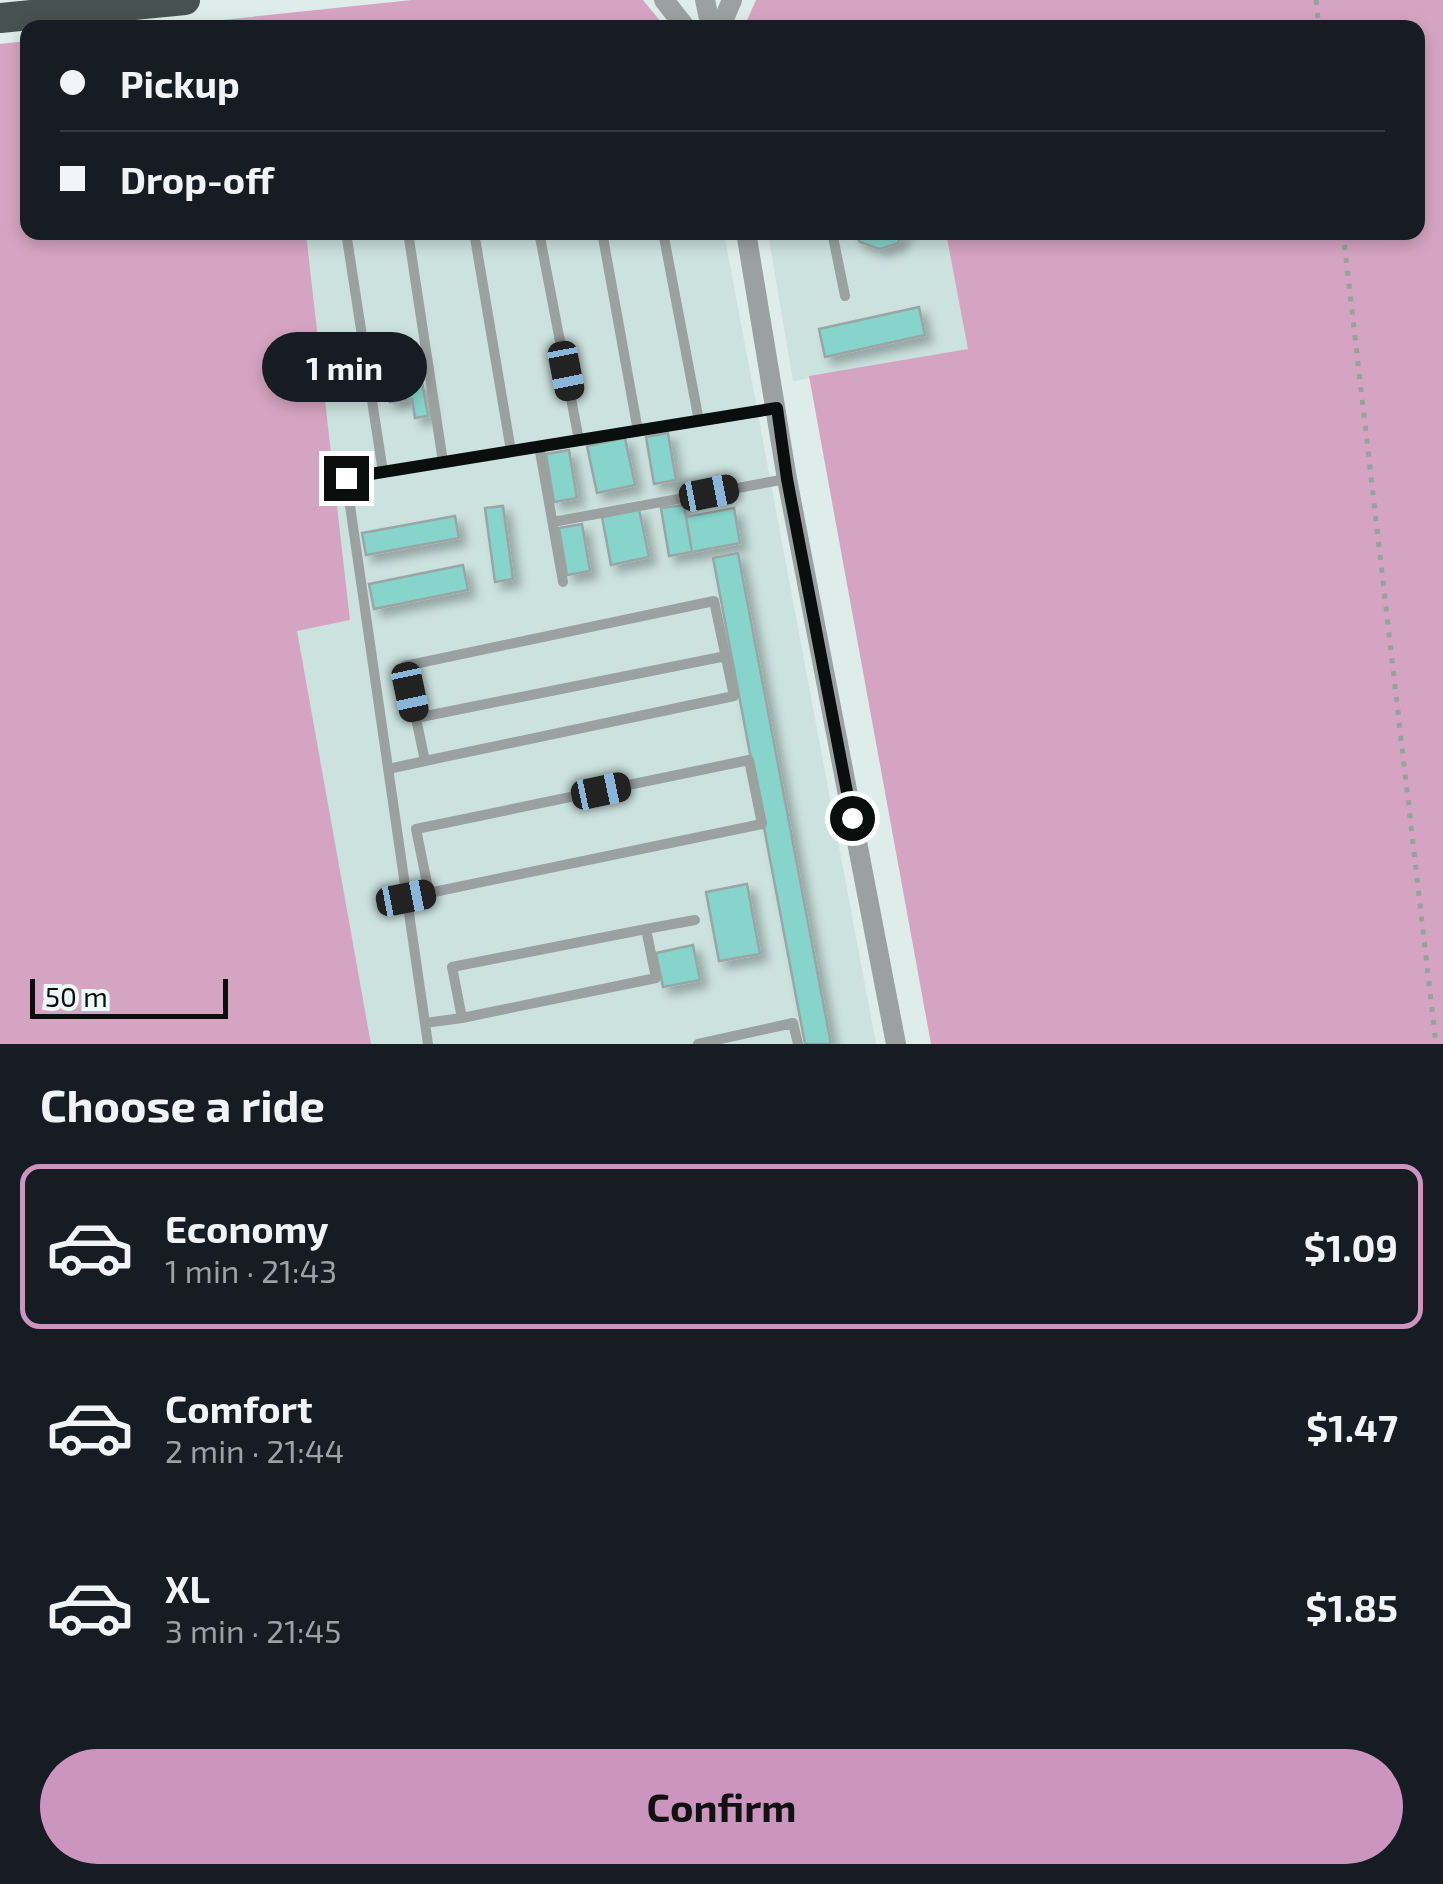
<!DOCTYPE html>
<meta charset="utf-8">
<style>
body{margin:0;font-family:"Exo 2",sans-serif;background:#20242c;color:#f1f3f6;height:100vh;display:flex;flex-direction:column;font-size:38px;white-space:nowrap}
*{box-sizing:border-box;margin:0}
p{font-size:32px;color:#9ea1a6}
.icon{flex:none;width:55px;height:55px;fill:none;stroke:currentColor;stroke-width:2;stroke-linecap:round;stroke-linejoin:round}
.map{position:relative;height:1044px;overflow:hidden}
.panel{display:flex;flex-direction:column;background:#171b24;flex:1}
.panel>*{flex:none}
.banner{position:absolute;left:20px;top:20px;width:1405px;height:220px;border-radius:20px;box-shadow:0 5px 15px #0003;display:grid;align-content:center;height:220px;padding:0 40px;background:#171b24}
.scale{position:absolute;left:30px;bottom:25px;width:198px;box-sizing:border-box;padding-left:10px;border:5px solid #0a0f0e;border-top:0;font-size:28px;line-height:35px;white-space:nowrap;color:#0a0f0e;-webkit-text-stroke:8px #ecf9f7;paint-order:stroke}
.end{position:absolute;width:45px;height:45px;margin:-22px;border:12px solid #0a0f0e;background:#fff;box-shadow:0 0 0 5px #fff}
.from{border-radius:50%}
.bubble{position:absolute;height:70px;border-radius:35px;background:#171b24;box-shadow:0 5px 15px #0003;font-size:32px;font-weight:700;line-height:70px;text-align:center}
.car{position:absolute;width:30px;height:60px;margin:-30px -15px;border-radius:12px;box-shadow:0 0 8px 2px #0007;background:linear-gradient(#222 24%,#8ab4d8 0 40%,#222 0 76%,#8ab4d8 0 86%,#222 0)}
.banner b{display:flex;align-items:center;gap:35px;height:95px;font-size:38px}
.banner b+b{border-top:2px solid #363941}
.banner i{width:25px;height:25px;background:#f1f3f6}
ul{padding:0;list-style:none}
li{display:flex;align-items:center;gap:30px;height:165px;margin:0 20px 15px;padding:0 20px;border:5px solid transparent;border-radius:20px}
li div{flex:1}
li b{display:block;font-size:38px}
li em{font-style:normal;font-weight:700}
li.active{border-color:#cb95bf}
li>.icon{width:90px;height:90px;stroke-width:1.5}
h2{padding:0 40px;font-size:45px;line-height:120px}
.primary-button{display:flex;gap:20px;margin-top:auto;padding:20px 40px}
.primary-button a{flex:1;height:115px;border-radius:60px;background:#cb95bf;color:#111;font-size:40px;font-weight:700;line-height:115px;text-align:center}
.map>svg:first-child{display:block}
.built{fill:#cbe2df}
.green{fill:#d5a4c2}
.building{fill:#86d4cc;stroke:#9aa6a5;stroke-width:2.5;filter:url(#shadow)}
.lines{fill:none;stroke-linecap:round;stroke-linejoin:round}
.path{stroke:#96a1a0;stroke-width:5;stroke-dasharray:5 8;stroke-linecap:butt}
.service{stroke:#9ba1a0;stroke-width:10}
.minor{stroke:#9ba1a0;stroke-width:20}
.motorway{stroke:#465150;stroke-width:30}
.route{stroke:#0a0f0e;stroke-width:12}
</style>
<div class="map">
<svg width="1443" height="1044" viewBox="0 0 1443 1044">
<defs>
<filter id="shadow"><feDropShadow dx="7" dy="7" stdDeviation="5" flood-color="#0004"/></filter>
</defs>
<rect width="100%" height="100%" fill="#deecea"/>
<path class="built" d="M306,233h418l152,811h-505l-75,-413 54,-11z
M768,233h178l23,116 -176,32z"/>
<path class="green" d="M412,0h231l22,27h-510z
M756,0h687v1044h-512l-122,-668 159,-27 -22,-116 472,-1v-204h-512l-2,-6 -31,6 -129,-1z
M27,41l1,191 278,1 44,387 -53,11 74,413h-371v-1000z"/>
<path class="building" d="M853,232h52l-8,12 -18,5 -19,-7z
M919,307l6,28 -100,22 -6,-28z
M422,382l6,34 -13,2 -3,-19 -22,3 -2,-15z
M668,433l8,47 -22,4 -8,-47z
M625,438l10,47 -38,8 -10,-47z
M569,450l8,48 -23,4 -8,-48z
M684,505l8,47 -23,4 -8,-48z
M503,506l10,73 -18,3 -10,-74z
M734,508l6,35 -48,9 -6,-35z
M639,509l10,48 -38,8 -9,-48z
M455,516l4,22 -93,17 -4,-22z
M582,524l8,47 -23,4 -8,-47z
M738,553l93,491h-26l-92,-486z
M463,565l5,25 -94,19 -5,-25z
M747,884l13,70 -41,7 -13,-69z
M693,945l7,35 -37,7 -7,-34z"/>
<g class="lines">
<path class="path" d="M1316,0l3,28
M1343,232l93,812"/>
<path class="service" d="M346,232l37,240
M408,232l35,230
M474,232l37,219
M539,232l40,208
M602,232l36,199
M663,232l36,189
M832,232l13,64
M539,446l24,136
M553,522l233,-43
M416,718l310,-62
M388,769l37,-8 309,-65 -20,-95 -309,65 20,95
M407,898l22,-5 333,-69 -13,-64 -333,69 13,64
M646,929l49,-9
M425,1023l37,-5 194,-40 -10,-49 -194,38 10,51
M428,1044l-82,-566 430,-69
M698,1044l95,-21 5,21"/>
<path class="minor" d="M664,0l22,28
M705,0l6,28
M720,28l12,-28
M746,232l41,247 109,565"/>
<path class="motorway" d="M0,18l185,-18"/>
</g>
<g class="lines">
<path class="route" d="M346,478l431,-70 10,71 65,339"/>
</g>
</svg>
<div class="scale">50 m</div>
<i class="end from" style="left:852px;top:818px"></i>
<i class="end" style="left:346px;top:478px"></i>
<div class="bubble" style="left:262px;top:332px;width:165px">1 min</div>
<i class="car" style="left:566px;top:371px;rotate:169deg"></i>
<i class="car" style="left:709px;top:493px;rotate:79deg"></i>
<i class="car" style="left:410px;top:692px;rotate:168deg"></i>
<i class="car" style="left:601px;top:791px;rotate:78deg"></i>
<i class="car" style="left:406px;top:898px;rotate:79deg"></i>
<div class="banner">
<b><i class="from"></i>Pickup</b>
<b><i></i>Drop-off</b>
</div>
</div>
<section class="panel">
<h2>Choose a ride</h2>
<ul>
<li class="active"><svg class="icon" aria-label="car" viewBox="0 0 24 24"><path d="M5 17H2v-5l4-1 3-4h7l3 4 3 1v5h-3M9 17h6M6 11h13"/><circle cx="7" cy="17" r="2"/><circle cx="17" cy="17" r="2"/></svg><div><b>Economy</b><p>1 min · 21:43</p></div><em>$1.09</em></li>
<li><svg class="icon" aria-label="car" viewBox="0 0 24 24"><path d="M5 17H2v-5l4-1 3-4h7l3 4 3 1v5h-3M9 17h6M6 11h13"/><circle cx="7" cy="17" r="2"/><circle cx="17" cy="17" r="2"/></svg><div><b>Comfort</b><p>2 min · 21:44</p></div><em>$1.47</em></li>
<li><svg class="icon" aria-label="car" viewBox="0 0 24 24"><path d="M5 17H2v-5l4-1 3-4h7l3 4 3 1v5h-3M9 17h6M6 11h13"/><circle cx="7" cy="17" r="2"/><circle cx="17" cy="17" r="2"/></svg><div><b>XL</b><p>3 min · 21:45</p></div><em>$1.85</em></li>
</ul>
<div class="primary-button"><a>Confirm</a></div>
</section>
